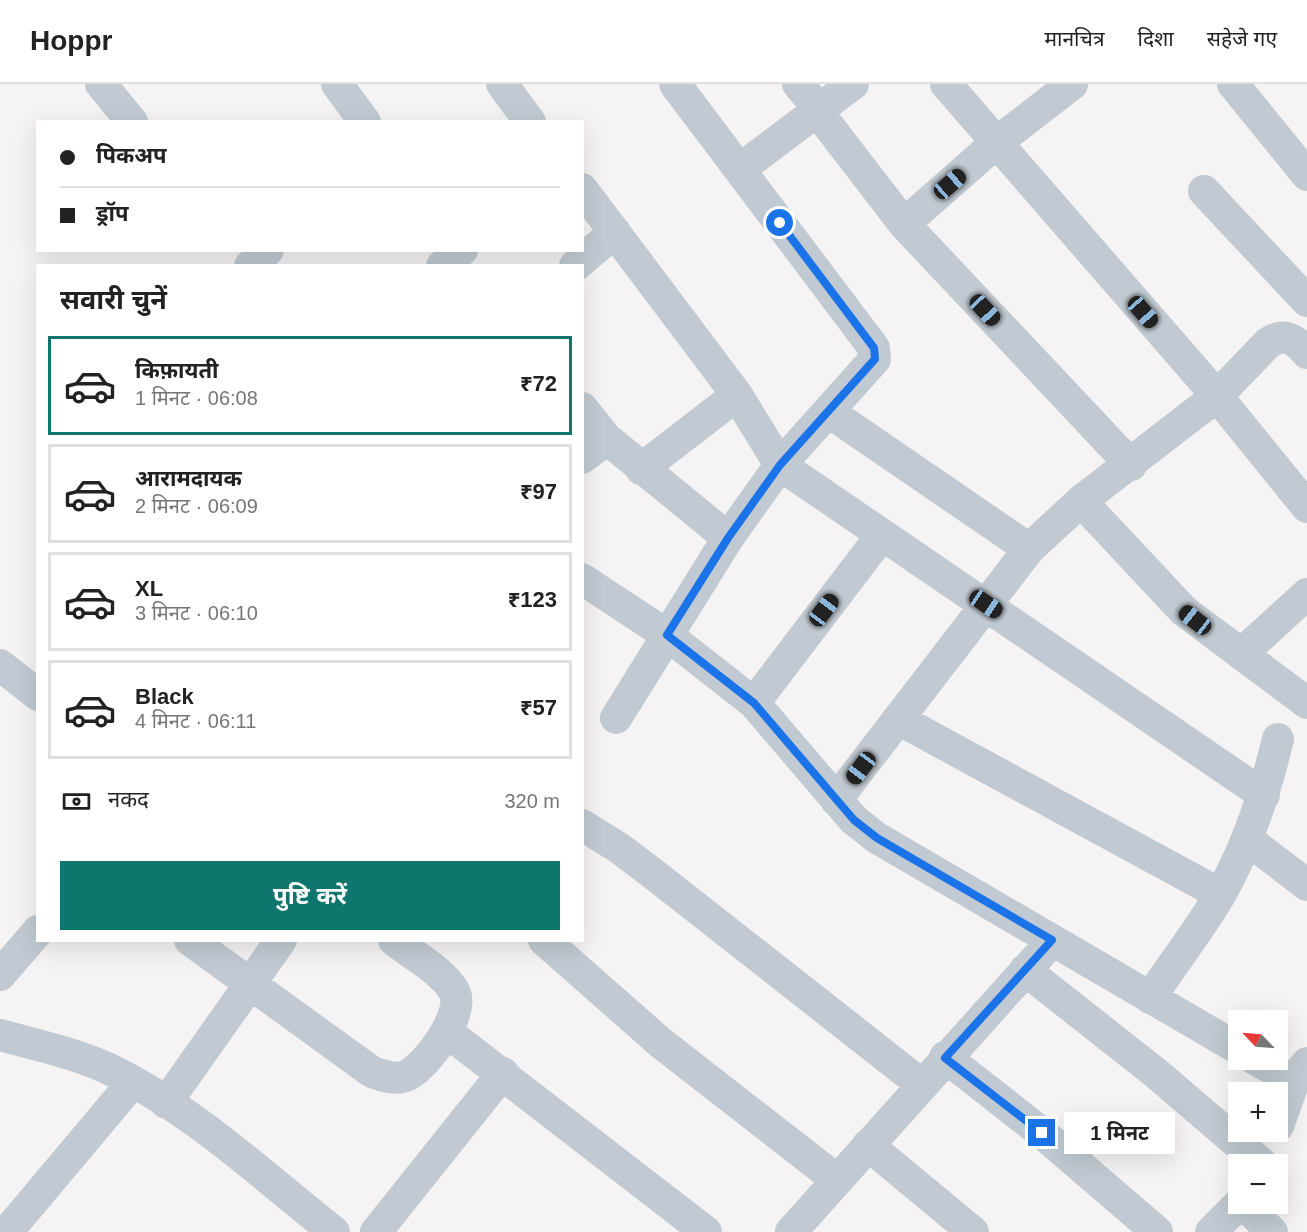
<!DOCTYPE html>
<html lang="hi">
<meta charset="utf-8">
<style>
body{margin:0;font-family:Arial,"Noto Sans Devanagari",sans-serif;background:#f2f2f2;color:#222;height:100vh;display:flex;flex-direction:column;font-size:22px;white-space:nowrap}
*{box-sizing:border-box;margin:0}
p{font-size:20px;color:#767676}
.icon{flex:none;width:33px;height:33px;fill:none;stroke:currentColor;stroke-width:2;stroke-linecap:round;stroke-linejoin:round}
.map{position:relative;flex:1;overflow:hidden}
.panel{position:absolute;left:36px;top:180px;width:548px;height:678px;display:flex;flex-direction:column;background:#fff;border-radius:0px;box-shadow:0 6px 24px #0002}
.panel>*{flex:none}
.top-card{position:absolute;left:36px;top:36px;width:548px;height:132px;border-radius:0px;box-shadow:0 6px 24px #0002;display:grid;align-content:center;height:132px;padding:0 24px;background:#fff}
.needle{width:39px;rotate:295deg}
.buttons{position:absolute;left:1228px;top:926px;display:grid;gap:12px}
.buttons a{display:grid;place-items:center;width:60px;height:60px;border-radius:0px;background:#fff;box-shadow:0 6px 24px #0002;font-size:30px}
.end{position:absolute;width:27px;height:27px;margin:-14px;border:8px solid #1a73e8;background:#fff;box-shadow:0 0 0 3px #fff}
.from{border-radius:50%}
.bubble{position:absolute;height:42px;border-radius:0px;background:#fff;box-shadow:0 6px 24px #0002;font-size:20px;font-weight:700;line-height:42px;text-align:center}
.car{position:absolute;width:18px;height:36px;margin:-18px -9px;border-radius:8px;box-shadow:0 0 4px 2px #0007;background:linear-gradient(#222 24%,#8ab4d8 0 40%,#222 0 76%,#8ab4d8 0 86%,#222 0)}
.top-card b{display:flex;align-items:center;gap:21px;height:57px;font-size:22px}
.top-card b+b{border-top:2px solid #e0e0e0}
.top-card i{width:15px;height:15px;background:#222}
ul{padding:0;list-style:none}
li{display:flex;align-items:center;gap:18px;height:99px;margin:0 12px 9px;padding:0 12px;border:3px solid #e0e0e0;border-radius:0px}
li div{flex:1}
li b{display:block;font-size:22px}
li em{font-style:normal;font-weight:700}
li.current{border-color:#0f766e}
li>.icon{width:54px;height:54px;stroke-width:1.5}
h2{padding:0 24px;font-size:27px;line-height:72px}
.pay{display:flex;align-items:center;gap:15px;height:66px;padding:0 24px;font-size:22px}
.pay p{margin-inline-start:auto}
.action{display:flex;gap:12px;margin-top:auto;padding:12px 24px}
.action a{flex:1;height:69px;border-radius:0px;background:#0f766e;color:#fff;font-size:24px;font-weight:700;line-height:69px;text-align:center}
header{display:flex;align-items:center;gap:36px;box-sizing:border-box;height:84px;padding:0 30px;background:#fff;border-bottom:2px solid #e0e0e0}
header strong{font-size:28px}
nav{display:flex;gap:33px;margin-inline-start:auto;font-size:21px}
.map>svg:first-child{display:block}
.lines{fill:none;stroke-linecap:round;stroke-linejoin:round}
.street{stroke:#c1cad2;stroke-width:32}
.route{stroke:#1a73e8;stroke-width:8}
</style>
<header>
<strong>Hoppr</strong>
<nav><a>मानचित्र</a><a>दिशा</a><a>सहेजे गए</a></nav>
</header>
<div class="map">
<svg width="1307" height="1148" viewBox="0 0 1307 1148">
<rect width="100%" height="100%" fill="#f5f3f3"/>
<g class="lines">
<path class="street" d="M101,0l31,38
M337,0l28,38
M502,0l28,38
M798,0l21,25
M946,0l271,312 90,111
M1233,0l74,91
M817,27l87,113 227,241
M740,85l113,-85
M582,105l155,206 43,70 484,330
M1204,107l103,110
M904,140l92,-81 76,-59
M250,182l18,-16
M442,182l20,-16
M575,182l40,-34
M582,324l25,31 121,99
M829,328l200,137
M582,374l25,-19
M641,385l96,-74
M1081,417l103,110 123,92
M582,495l85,56 87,68 100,117 23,18 362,211
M1241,570l66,-60
M0,581l38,30
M754,619l127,-167
M616,634l112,-180 52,-73 95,-106 -1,-11 -199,-264
M898,635l322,175
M836,716l193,-251 52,-48 136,-105 51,-53c16,-11 27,-4 39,10
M582,741l37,23 37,28 265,208
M1247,755l60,46
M190,856l182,132c12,4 24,9 36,3 20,-11 58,-62 46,-84 -12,-21 -42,-36 -60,-51
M544,856l117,103 176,137
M1025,886l132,104 105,90
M0,891l38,-44
M1150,914c23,-34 49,-68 70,-103 28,-49 45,-102 58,-156
M447,948l259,200
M0,951c36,10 75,18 109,34 83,40 153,106 225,163
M945,973l97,76 115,99
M1255,975l39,22
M166,1019l115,-163
M1278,1042l16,-45 13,-18
M868,1061l105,87
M1243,1119l29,29
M7,1148l126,-150
M376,1148l127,-159
M791,1148l261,-291
M1211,1148l29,-29"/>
</g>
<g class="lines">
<path class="route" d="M780,139l94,125 1,11 -95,106 -52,73 -61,97 87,68 100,117 23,18 175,102 -107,118 97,75"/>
</g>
</svg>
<div class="buttons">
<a><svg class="needle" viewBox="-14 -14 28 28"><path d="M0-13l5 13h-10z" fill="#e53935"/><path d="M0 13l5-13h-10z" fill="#767676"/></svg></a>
<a>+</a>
<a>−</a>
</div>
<i class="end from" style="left:780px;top:139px"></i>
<i class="end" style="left:1042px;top:1049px"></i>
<div class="bubble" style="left:1064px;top:1028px;width:111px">1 मिनट</div>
<i class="car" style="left:950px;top:100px;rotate:49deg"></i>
<i class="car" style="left:985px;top:226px;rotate:137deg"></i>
<i class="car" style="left:1143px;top:228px;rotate:139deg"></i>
<i class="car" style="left:986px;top:520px;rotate:124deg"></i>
<i class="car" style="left:824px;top:526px;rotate:37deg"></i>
<i class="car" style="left:1195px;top:536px;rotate:308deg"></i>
<i class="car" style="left:861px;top:684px;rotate:217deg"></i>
<div class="top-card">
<b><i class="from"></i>पिकअप</b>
<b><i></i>ड्रॉप</b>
</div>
<section class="panel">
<h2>सवारी चुनें</h2>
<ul>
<li class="current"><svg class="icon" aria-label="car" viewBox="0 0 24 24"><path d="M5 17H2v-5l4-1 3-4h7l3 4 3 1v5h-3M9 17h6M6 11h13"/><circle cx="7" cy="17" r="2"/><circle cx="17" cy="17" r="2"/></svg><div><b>किफ़ायती</b><p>1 मिनट · 06:08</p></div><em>₹72</em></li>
<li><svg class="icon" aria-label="car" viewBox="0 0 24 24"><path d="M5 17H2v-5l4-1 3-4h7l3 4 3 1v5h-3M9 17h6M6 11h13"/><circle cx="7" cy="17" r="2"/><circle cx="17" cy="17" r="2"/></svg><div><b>आरामदायक</b><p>2 मिनट · 06:09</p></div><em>₹97</em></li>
<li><svg class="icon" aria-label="car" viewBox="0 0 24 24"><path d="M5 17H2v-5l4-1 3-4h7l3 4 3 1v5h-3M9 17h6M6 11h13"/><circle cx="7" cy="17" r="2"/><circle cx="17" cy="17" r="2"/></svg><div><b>XL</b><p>3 मिनट · 06:10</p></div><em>₹123</em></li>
<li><svg class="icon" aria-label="car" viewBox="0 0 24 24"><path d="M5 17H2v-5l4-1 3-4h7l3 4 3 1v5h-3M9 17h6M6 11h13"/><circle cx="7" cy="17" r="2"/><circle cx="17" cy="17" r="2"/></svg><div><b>Black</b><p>4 मिनट · 06:11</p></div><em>₹57</em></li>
</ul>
<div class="pay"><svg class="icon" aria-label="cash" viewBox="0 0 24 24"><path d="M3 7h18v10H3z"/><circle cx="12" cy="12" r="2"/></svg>नकद<p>320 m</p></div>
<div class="action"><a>पुष्टि करें</a></div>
</section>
</div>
